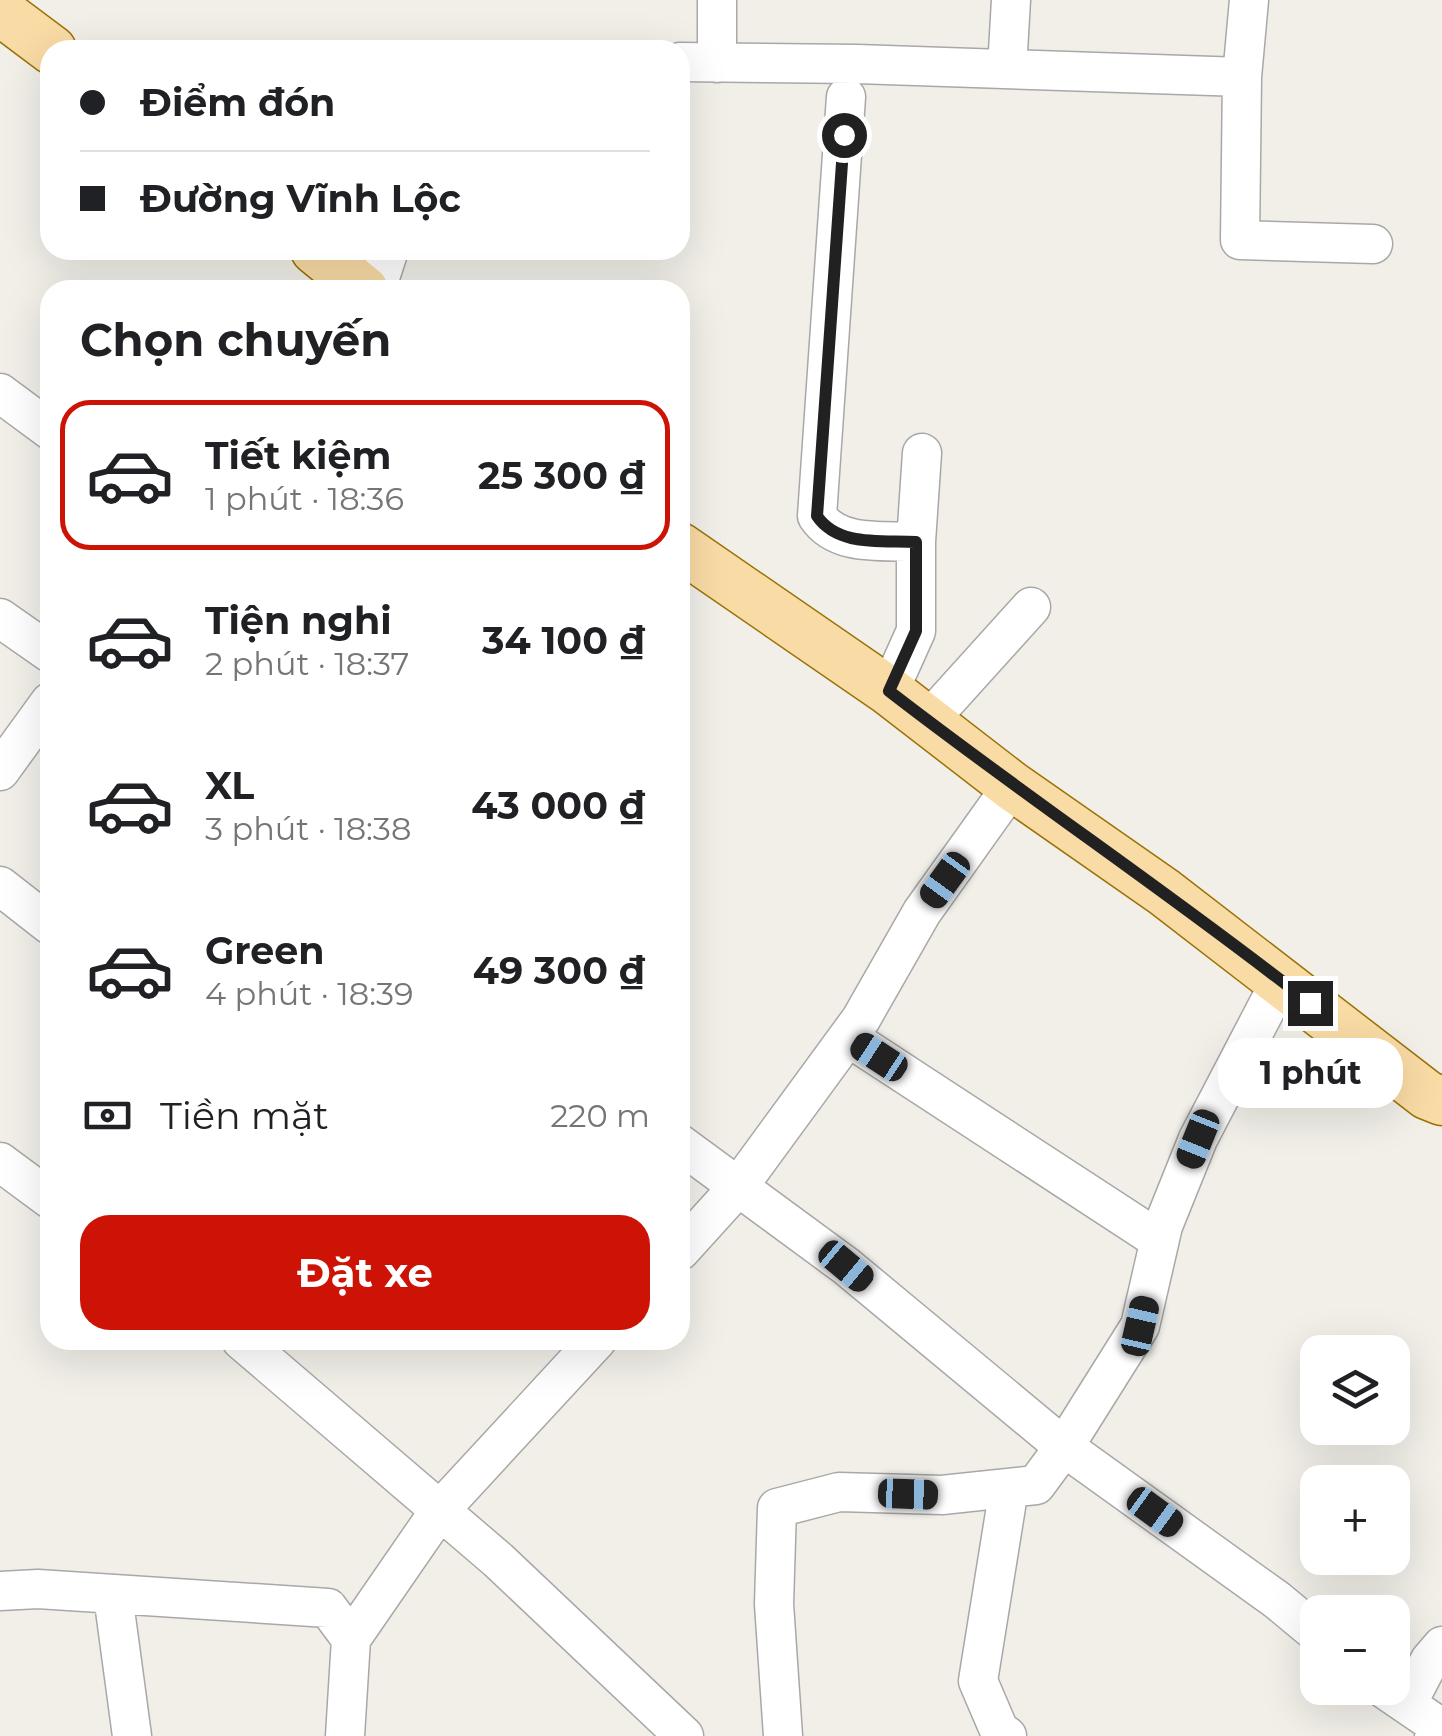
<!DOCTYPE html>
<html lang="vi">
<meta charset="utf-8">
<style>
body{margin:0;font-family:Montserrat,sans-serif;background:#f2f2f2;color:#202124;height:100vh;display:flex;flex-direction:column;font-size:38px;white-space:nowrap}
*{box-sizing:border-box;margin:0}
p{font-size:32px;color:#757577}
.icon{flex:none;width:55px;height:55px;fill:none;stroke:currentColor;stroke-width:2;stroke-linecap:round;stroke-linejoin:round}
.map{position:relative;flex:1;overflow:hidden}
.side{position:absolute;left:40px;top:280px;width:650px;height:1070px;display:flex;flex-direction:column;background:#fff;border-radius:30px;box-shadow:0 10px 40px #0002}
.side>*{flex:none}
.guide{position:absolute;left:40px;top:40px;width:650px;height:220px;border-radius:30px;box-shadow:0 10px 40px #0002;display:grid;align-content:center;height:220px;padding:0 40px;background:#fff}
.buttons{position:absolute;left:1300px;top:1335px;display:grid;gap:20px}
.buttons a{display:grid;place-items:center;width:110px;height:110px;border-radius:20px;background:#fff;box-shadow:0 10px 40px #0002;font-size:50px}
.end{position:absolute;width:45px;height:45px;margin:-22px;border:12px solid #212121;background:#fff;box-shadow:0 0 0 5px #fff}
.from{border-radius:50%}
.bubble{position:absolute;height:70px;border-radius:30px;background:#fff;box-shadow:0 10px 40px #0002;font-size:32px;font-weight:700;line-height:70px;text-align:center}
.car{position:absolute;width:30px;height:60px;margin:-30px -15px;border-radius:12px;box-shadow:0 0 8px 2px #0007;background:linear-gradient(#222 24%,#8ab4d8 0 40%,#222 0 76%,#8ab4d8 0 86%,#222 0)}
.guide b{display:flex;align-items:center;gap:35px;height:95px;font-size:38px}
.guide b+b{border-top:2px solid #e0e0e0}
.guide i{width:25px;height:25px;background:#202124}
ul{padding:0;list-style:none}
li{display:flex;align-items:center;gap:30px;height:150px;margin:0 20px 15px;padding:0 20px;border:5px solid transparent;border-radius:30px}
li div{flex:1}
li b{display:block;font-size:38px}
li em{font-style:normal;font-weight:700}
li.active{border-color:#cc1306}
li>.icon{width:90px;height:90px;stroke-width:1.5}
h2{padding:0 40px;font-size:45px;line-height:120px}
.pay{display:flex;align-items:center;gap:25px;height:110px;padding:0 40px;font-size:38px}
.pay p{margin-inline-start:auto}
.cta{display:flex;gap:20px;margin-top:auto;padding:20px 40px}
.cta a{flex:1;height:115px;border-radius:30px;background:#cc1306;color:#fff;font-size:40px;font-weight:700;line-height:115px;text-align:center}
.map>svg:first-child{display:block}
.lines{fill:none;stroke-linecap:round;stroke-linejoin:round}
.minor-casing{stroke:#a8a8a8;stroke-width:41}
.major-casing{stroke:#9a7205;stroke-width:51}
.minor{stroke:#fff;stroke-width:38}
.major{stroke:#f9dba5;stroke-width:48}
.route{stroke:#212121;stroke-width:12}
</style>
<div class="map">
<svg width="1442" height="1736" viewBox="0 0 1442 1736">
<rect width="100%" height="100%" fill="#f1efe8"/>
<g class="lines">
<defs>
<path id="minor" d="M717,0v63
M1249,0l-7,77 -2,163 133,4
M680,62l177,2 385,13
M1007,69l4,-69
M846,97l-29,419c21,31 65,24 99,26
M376,290l13,-40
M0,393l50,37
M0,618l50,35
M889,691l27,-60v-89l6,-89
M928,721l103,-114
M0,771l50,-69
M0,886l50,39
M848,1037l311,203
M680,1144l166,122 218,181 213,153 41,34
M0,1162l50,37
M680,1251l58,-64 123,-168 61,-107 90,-126
M241,1340l257,220 186,176
M0,1591l38,-2 290,19 23,31 -6,97
M113,1595l19,141
M351,1639l89,-129 157,-170
M1383,1688l54,37 -3,11
M1407,1704l23,-44 12,-14
M783,1736l-9,-132 3,-96 62,-16 103,3 94,-10 28,-38 76,-121 23,-100 35,-87 83,-159
M1007,1736l-8,-6 -21,-49 31,-193"/>
<path id="major" d="M0,11l52,39
M315,250l49,40
M680,547l209,144 123,95 152,106 263,203 15,6"/>
</defs>
<use href="#minor" class="minor-casing"/>
<use href="#major" class="major-casing"/>
<use href="#minor" class="minor"/>
<use href="#major" class="major"/>
</g>
<g class="lines">
<path class="route" d="M844,135l-27,381c21,31 65,24 99,26v89l-27,60c138,107 284,204 421,312"/>
</g>
</svg>
<div class="buttons">
<a><svg class="icon" aria-label="layers" viewBox="0 0 24 24"><path d="M12 4l9 5-9 5-9-5zM3 14l9 5 9-5"/></svg></a>
<a>+</a>
<a>−</a>
</div>
<i class="end from" style="left:844px;top:135px"></i>
<i class="end" style="left:1310px;top:1003px"></i>
<div class="bubble" style="left:1218px;top:1038px;width:185px">1 phút</div>
<i class="car" style="left:945px;top:880px;rotate:216deg"></i>
<i class="car" style="left:879px;top:1057px;rotate:303deg"></i>
<i class="car" style="left:1198px;top:1139px;rotate:202deg"></i>
<i class="car" style="left:846px;top:1266px;rotate:130deg"></i>
<i class="car" style="left:1140px;top:1326px;rotate:13deg"></i>
<i class="car" style="left:908px;top:1494px;rotate:92deg"></i>
<i class="car" style="left:1155px;top:1512px;rotate:126deg"></i>
<div class="guide">
<b><i class="from"></i>Điểm đón</b>
<b><i></i>Đường Vĩnh Lộc</b>
</div>
<section class="side">
<h2>Chọn chuyến</h2>
<ul>
<li class="active"><svg class="icon" aria-label="car" viewBox="0 0 24 24"><path d="M5 17H2v-5l4-1 3-4h7l3 4 3 1v5h-3M9 17h6M6 11h13"/><circle cx="7" cy="17" r="2"/><circle cx="17" cy="17" r="2"/></svg><div><b>Tiết kiệm</b><p>1 phút · 18:36</p></div><em>25 300 ₫</em></li>
<li><svg class="icon" aria-label="car" viewBox="0 0 24 24"><path d="M5 17H2v-5l4-1 3-4h7l3 4 3 1v5h-3M9 17h6M6 11h13"/><circle cx="7" cy="17" r="2"/><circle cx="17" cy="17" r="2"/></svg><div><b>Tiện nghi</b><p>2 phút · 18:37</p></div><em>34 100 ₫</em></li>
<li><svg class="icon" aria-label="car" viewBox="0 0 24 24"><path d="M5 17H2v-5l4-1 3-4h7l3 4 3 1v5h-3M9 17h6M6 11h13"/><circle cx="7" cy="17" r="2"/><circle cx="17" cy="17" r="2"/></svg><div><b>XL</b><p>3 phút · 18:38</p></div><em>43 000 ₫</em></li>
<li><svg class="icon" aria-label="car" viewBox="0 0 24 24"><path d="M5 17H2v-5l4-1 3-4h7l3 4 3 1v5h-3M9 17h6M6 11h13"/><circle cx="7" cy="17" r="2"/><circle cx="17" cy="17" r="2"/></svg><div><b>Green</b><p>4 phút · 18:39</p></div><em>49 300 ₫</em></li>
</ul>
<div class="pay"><svg class="icon" aria-label="cash" viewBox="0 0 24 24"><path d="M3 7h18v10H3z"/><circle cx="12" cy="12" r="2"/></svg>Tiền mặt<p>220 m</p></div>
<div class="cta"><a>Đặt xe</a></div>
</section>
</div>
